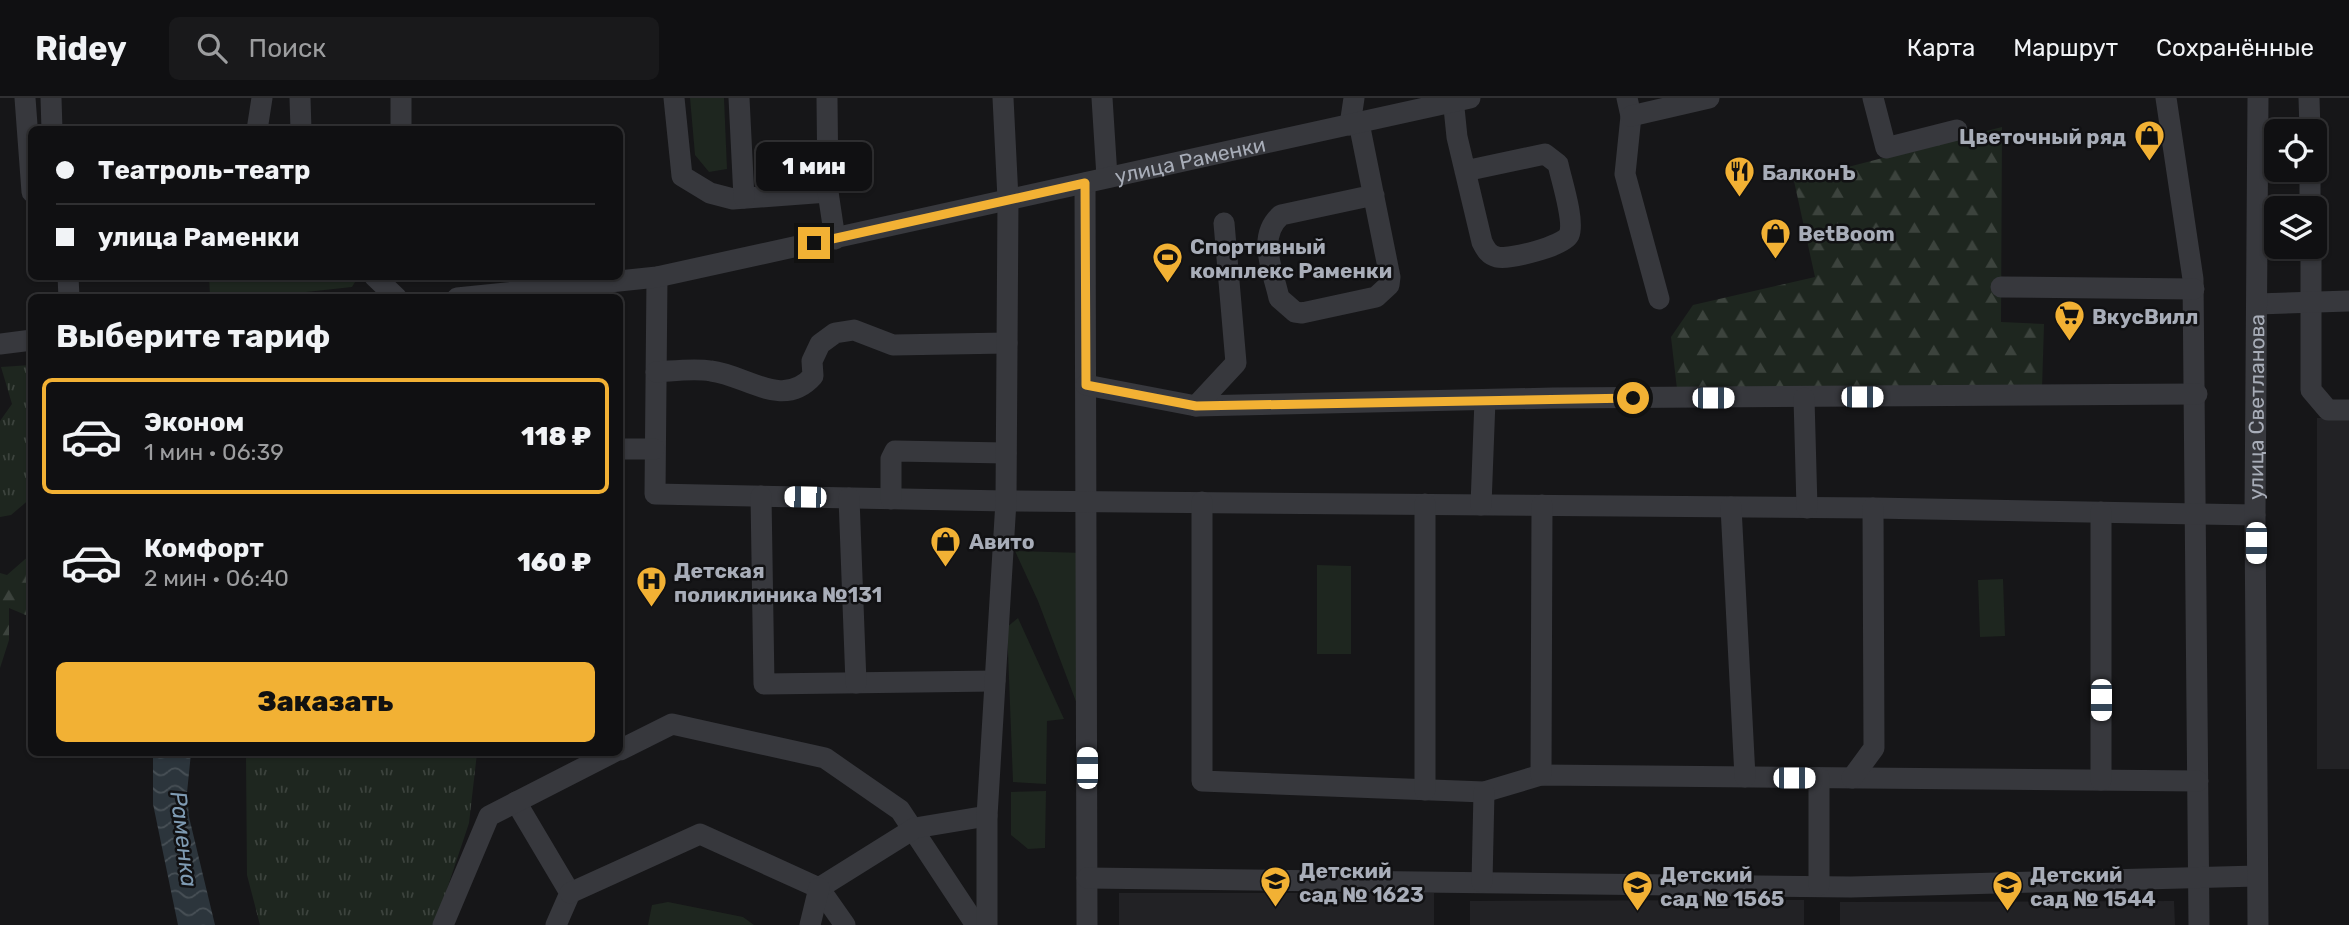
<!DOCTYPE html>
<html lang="ru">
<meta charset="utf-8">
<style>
body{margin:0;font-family:Rubik,sans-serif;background:#19191b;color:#f1f3f6;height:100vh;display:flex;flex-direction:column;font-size:26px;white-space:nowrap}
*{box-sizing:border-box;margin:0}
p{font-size:23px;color:#9c9d9f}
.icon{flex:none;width:38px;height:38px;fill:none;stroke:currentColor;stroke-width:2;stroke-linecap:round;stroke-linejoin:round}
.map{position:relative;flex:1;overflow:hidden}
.sheet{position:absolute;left:28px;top:196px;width:595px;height:462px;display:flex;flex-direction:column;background:#101012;border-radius:10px;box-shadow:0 2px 5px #0004,0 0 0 2px #303032}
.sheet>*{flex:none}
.banner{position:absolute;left:28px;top:28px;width:595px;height:154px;border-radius:10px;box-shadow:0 2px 5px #0004,0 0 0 2px #303032;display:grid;align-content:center;height:154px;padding:0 28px;background:#101012}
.controls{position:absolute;left:2264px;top:21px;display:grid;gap:14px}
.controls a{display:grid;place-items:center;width:63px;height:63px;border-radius:10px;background:#101012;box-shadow:0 2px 5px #0004,0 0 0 2px #303032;font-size:35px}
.end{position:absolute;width:32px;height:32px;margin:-16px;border:9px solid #f2b134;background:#111;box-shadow:0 0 0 4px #111}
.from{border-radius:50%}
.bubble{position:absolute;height:49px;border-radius:10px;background:#101012;box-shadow:0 2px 5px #0004,0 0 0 2px #303032;font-size:23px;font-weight:800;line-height:49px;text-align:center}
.car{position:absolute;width:21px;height:42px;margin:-21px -10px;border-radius:9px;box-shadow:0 0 5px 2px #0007;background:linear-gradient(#fff 24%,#345 0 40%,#fff 0 76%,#345 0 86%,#fff 0)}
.banner b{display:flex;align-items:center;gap:24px;height:66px;font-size:26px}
.banner b+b{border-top:2px solid #303032}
.banner i{width:18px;height:18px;background:#f1f3f6}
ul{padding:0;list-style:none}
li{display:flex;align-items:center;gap:21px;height:116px;margin:0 14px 10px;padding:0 14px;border:4px solid transparent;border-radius:10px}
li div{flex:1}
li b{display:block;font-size:26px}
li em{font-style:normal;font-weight:800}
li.active{border-color:#f2b134}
li>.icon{width:63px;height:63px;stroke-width:1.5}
h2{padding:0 28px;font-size:32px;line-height:84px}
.button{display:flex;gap:14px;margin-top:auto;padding:14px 28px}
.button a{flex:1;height:80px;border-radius:10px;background:#f2b134;color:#111;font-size:28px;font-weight:800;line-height:80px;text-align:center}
header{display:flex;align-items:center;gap:42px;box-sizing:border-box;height:98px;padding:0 35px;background:#101012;border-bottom:2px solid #303032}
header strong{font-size:33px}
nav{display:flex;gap:38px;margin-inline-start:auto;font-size:24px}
.search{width:490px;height:63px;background:#19191b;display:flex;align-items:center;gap:18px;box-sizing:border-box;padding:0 24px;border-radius:10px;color:#9c9d9f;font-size:26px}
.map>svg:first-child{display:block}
.built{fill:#222225}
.grass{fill:#1e261f}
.forest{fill:url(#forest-firs)}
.park{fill:url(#park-tufts)}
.water{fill:url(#water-waves)}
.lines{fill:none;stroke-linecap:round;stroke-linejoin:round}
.minor{stroke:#37383d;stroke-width:21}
.route{stroke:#f2b134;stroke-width:9}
.labels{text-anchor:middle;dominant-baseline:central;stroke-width:5;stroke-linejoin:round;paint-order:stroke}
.poi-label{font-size:21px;font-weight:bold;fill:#a8adb8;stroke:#111113;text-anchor:start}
.street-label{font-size:21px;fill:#a8adb8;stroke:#111113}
.water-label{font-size:23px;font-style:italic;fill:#7f9bb3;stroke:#111113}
</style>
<header>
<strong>Ridey</strong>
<div class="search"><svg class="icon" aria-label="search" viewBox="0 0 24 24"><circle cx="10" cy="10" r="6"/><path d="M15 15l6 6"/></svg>Поиск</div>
<nav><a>Карта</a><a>Маршрут</a><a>Сохранённые</a></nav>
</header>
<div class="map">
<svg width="2349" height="827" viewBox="0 0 2349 827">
<defs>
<pattern id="forest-firs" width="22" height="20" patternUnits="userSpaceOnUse" patternTransform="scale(1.75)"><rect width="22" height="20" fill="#1e261f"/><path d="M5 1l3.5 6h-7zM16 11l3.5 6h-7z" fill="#3c433d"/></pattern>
<pattern id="park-tufts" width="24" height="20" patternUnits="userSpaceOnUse" patternTransform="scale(1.75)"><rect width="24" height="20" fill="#1e261f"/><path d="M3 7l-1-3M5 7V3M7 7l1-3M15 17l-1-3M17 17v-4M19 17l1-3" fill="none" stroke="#3c433d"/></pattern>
<pattern id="water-waves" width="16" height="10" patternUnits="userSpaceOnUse" patternTransform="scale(1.75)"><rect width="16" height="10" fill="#2c353c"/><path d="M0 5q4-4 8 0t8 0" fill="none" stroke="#485056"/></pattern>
</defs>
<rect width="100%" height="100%" fill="#161618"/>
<path class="built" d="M2317,320h32v351h-32z
M1119,795h315v32h-315z
M1804,802v25h-334v-24z
M2174,803l1,24h-335v-23z"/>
<path class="grass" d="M690,0h34l3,71 -18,3 -14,-17z
M358,179l-6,10 -91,10h-51l-1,-20z
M1015,453l71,2v175l-48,-127z
M1317,467l34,1v88h-34z
M2003,481l2,57 -25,1 -2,-57z
M1018,520l46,101 -17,2 -1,63 -33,-2 -6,-155z
M1046,693l-1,57 -17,1 -17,-14v-43z
M668,804l75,15 11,8h-106l4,-20z"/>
<path class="forest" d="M2002,29l-1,195 43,2 -2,64 -365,1 -6,-52 22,-32 122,-28 -21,-96z
M31,456v87l-3,-25 -19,-8v32l-9,28v-95l7,2z"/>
<path class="park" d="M31,267v133l-20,17 -11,2v-96l12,-17 -11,-37z
M246,655h231l-8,70 -34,102h-175l-13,-50z"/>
<path class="water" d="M153,655h38l-4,40 2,24 26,108h-37l-25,-121z"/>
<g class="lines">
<g class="minor">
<path d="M25,0l7,94"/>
<path d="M51,0l1,32"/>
<path d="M300,0l1,32"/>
<path d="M401,0v32"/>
<path d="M674,0l8,78 28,17 23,6 95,-7"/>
<path d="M739,0l5,100"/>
<path d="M827,0l1,94 7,47"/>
<path d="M1102,0l5,79"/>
<path d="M1453,0l4,39 25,105c4,8 7,13 15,15 12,3 67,-11 72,-22 6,-14 -8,-56 -11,-71l-13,-10 -80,17"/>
<path d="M1627,0l4,18 -6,58 34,125"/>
<path d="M1873,0l13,50 71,-18"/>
<path d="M2166,0l27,181 6,646"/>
<path d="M2309,0l1,33"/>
<path d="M1631,18l78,-18"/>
<path d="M1359,25l31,154 -1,8 -13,12 -74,16 -7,-1 -16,-14c-6,-28 -23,-61 2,-83l93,-20"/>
<path d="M1350,27l4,-27"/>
<path d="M257,32l5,-32"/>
<path d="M2310,72v38"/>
<path d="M1085,85l2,742"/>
<path d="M2311,149v143l17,20h21"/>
<path d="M68,178l1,22"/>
<path d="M374,178l23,22"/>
<path d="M657,179l-2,217 351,7 867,7 382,7"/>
<path d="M2001,189l193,2"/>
<path id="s1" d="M457,200l200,-21 813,-179"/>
<path d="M2257,206l92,-3"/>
<path d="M0,246l32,-4"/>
<path d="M656,274c18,-1 38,-4 55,-1 35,4 72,39 102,5l-1,-15 8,-17 15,-11 19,-3 39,15 114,-2"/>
<path d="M1086,287l110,21 357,-8 644,-4"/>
<path d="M1804,300l3,110"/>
<path d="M1196,308l40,-43 -12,-140"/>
<path d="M620,351h34"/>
<path d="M761,398l3,188 231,-3"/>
<path d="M849,400l7,185"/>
<path d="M891,401v-40l4,-8 111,2"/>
<path d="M1202,404v279l282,11 57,-17 657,6"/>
<path d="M1481,407l4,-105"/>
<path d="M1731,409l14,270"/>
<path d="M620,652l52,-26 153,34 75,52 76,115"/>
<path d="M1541,677l1,-270"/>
<path d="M1852,680l22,-30 -1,-240"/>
<path d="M2101,682v-268"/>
<path d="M1425,692v-286"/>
<path d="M516,704l54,91 -14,32"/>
<path d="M1087,780l764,9 406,-11"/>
<path d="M1482,784l2,-90"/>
<path d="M1819,787v-107"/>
<path d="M819,790l26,37"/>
<path d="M570,795l130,-59 119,54 96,-60 72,-12"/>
<path d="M443,827l46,-109 125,-64"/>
<path d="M810,827l9,-37"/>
<path d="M987,827v-109l19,-315 2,-302 -5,-101"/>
<path id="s2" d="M2258,827l-3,-410 3,-417"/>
</g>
</g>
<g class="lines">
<path class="route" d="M814,145l271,-60 1,202 110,21 437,-8"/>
</g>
<defs>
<symbol id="shop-pin" viewBox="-11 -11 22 30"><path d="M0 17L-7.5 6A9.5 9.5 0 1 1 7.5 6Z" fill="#f2b134" stroke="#111113"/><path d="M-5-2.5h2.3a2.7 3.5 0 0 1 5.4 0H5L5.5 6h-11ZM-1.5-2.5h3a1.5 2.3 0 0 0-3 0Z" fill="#111"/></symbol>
<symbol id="restaurant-pin" viewBox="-11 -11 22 30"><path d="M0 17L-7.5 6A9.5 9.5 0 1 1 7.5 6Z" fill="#f2b134" stroke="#111113"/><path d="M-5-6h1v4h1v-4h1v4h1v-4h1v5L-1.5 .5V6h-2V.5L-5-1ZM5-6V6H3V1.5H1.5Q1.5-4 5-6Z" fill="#111"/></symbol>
<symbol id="stadium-pin" viewBox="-11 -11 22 30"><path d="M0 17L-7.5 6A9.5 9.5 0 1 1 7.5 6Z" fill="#f2b134" stroke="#111113"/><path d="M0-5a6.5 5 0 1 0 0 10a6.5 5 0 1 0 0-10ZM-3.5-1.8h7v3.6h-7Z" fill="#111"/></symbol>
<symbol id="supermarket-pin" viewBox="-11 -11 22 30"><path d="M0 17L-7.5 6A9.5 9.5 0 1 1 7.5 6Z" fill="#f2b134" stroke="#111113"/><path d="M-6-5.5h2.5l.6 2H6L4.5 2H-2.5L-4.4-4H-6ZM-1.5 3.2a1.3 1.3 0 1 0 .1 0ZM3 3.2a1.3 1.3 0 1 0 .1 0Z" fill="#111"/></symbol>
<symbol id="hospital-pin" viewBox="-11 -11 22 30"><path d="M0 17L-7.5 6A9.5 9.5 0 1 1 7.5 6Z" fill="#f2b134" stroke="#111113"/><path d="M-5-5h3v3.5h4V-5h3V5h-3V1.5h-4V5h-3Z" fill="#111"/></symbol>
<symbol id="school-pin" viewBox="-11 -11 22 30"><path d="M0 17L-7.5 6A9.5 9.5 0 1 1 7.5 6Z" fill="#f2b134" stroke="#111113"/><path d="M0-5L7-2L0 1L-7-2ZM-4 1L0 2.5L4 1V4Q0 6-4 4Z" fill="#111"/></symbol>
</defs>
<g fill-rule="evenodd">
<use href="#shop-pin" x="2132" y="20" width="35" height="47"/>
<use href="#restaurant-pin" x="1722" y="56" width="35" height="47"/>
<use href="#shop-pin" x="1758" y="118" width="35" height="47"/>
<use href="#stadium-pin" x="1150" y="142" width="35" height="47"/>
<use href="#supermarket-pin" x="2052" y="200" width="35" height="47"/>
<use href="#shop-pin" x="928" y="426" width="35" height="47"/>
<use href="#hospital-pin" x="634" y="466" width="35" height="47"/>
<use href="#school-pin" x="1258" y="766" width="35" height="47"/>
<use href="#school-pin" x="1620" y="770" width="35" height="47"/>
<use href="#school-pin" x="1990" y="770" width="35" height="47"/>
</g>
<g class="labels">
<g class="poi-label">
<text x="2126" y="38" text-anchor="end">Цветочный ряд</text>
<text x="1762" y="74">БалконЪ</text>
<text x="1798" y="135">BetBoom</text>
<text x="1190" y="148">Спортивный<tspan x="1190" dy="24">комплекс Раменки</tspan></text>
<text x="2092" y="218">ВкусВилл</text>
<text x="969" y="443">Авито</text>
<text x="674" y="472">Детская<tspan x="674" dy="24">поликлиника №131</tspan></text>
<text x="1299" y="772">Детский<tspan x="1299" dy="24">сад № 1623</tspan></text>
<text x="1660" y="776">Детский<tspan x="1660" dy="24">сад № 1565</tspan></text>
<text x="2030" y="776">Детский<tspan x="2030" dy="24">сад № 1544</tspan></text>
</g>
<g class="street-label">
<text stroke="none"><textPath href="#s1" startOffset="747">улица Раменки</textPath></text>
<text stroke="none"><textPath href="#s2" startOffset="518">улица Светланова</textPath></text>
</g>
<g class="water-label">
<text transform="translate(184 741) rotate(83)">Раменка</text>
</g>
</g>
</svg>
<div class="controls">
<a><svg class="icon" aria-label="locate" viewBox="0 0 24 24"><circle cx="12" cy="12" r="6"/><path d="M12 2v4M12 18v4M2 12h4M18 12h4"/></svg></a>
<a><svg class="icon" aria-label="layers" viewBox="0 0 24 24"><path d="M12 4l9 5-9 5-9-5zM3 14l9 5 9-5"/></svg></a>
</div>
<i class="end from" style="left:1633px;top:300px"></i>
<i class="end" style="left:814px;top:145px"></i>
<div class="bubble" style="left:756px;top:44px;width:116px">1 мин</div>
<i class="car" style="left:1862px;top:299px;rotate:90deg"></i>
<i class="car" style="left:1713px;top:300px;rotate:90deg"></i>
<i class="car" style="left:805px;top:399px;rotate:271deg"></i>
<i class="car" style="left:2256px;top:445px;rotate:180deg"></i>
<i class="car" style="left:2101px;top:602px;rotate:180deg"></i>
<i class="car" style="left:1087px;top:670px;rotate:0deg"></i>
<i class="car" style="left:1794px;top:680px;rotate:90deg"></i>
<div class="banner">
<b><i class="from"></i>Театроль-театр</b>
<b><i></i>улица Раменки</b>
</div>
<section class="sheet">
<h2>Выберите тариф</h2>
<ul>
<li class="active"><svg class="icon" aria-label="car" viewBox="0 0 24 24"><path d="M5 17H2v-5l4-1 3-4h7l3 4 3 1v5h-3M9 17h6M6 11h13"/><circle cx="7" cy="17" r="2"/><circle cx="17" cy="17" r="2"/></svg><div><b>Эконом</b><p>1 мин · 06:39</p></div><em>118 ₽</em></li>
<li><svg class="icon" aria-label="car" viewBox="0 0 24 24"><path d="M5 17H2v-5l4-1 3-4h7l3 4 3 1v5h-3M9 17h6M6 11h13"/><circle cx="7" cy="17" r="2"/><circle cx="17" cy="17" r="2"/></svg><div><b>Комфорт</b><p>2 мин · 06:40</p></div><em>160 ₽</em></li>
</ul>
<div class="button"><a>Заказать</a></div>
</section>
</div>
